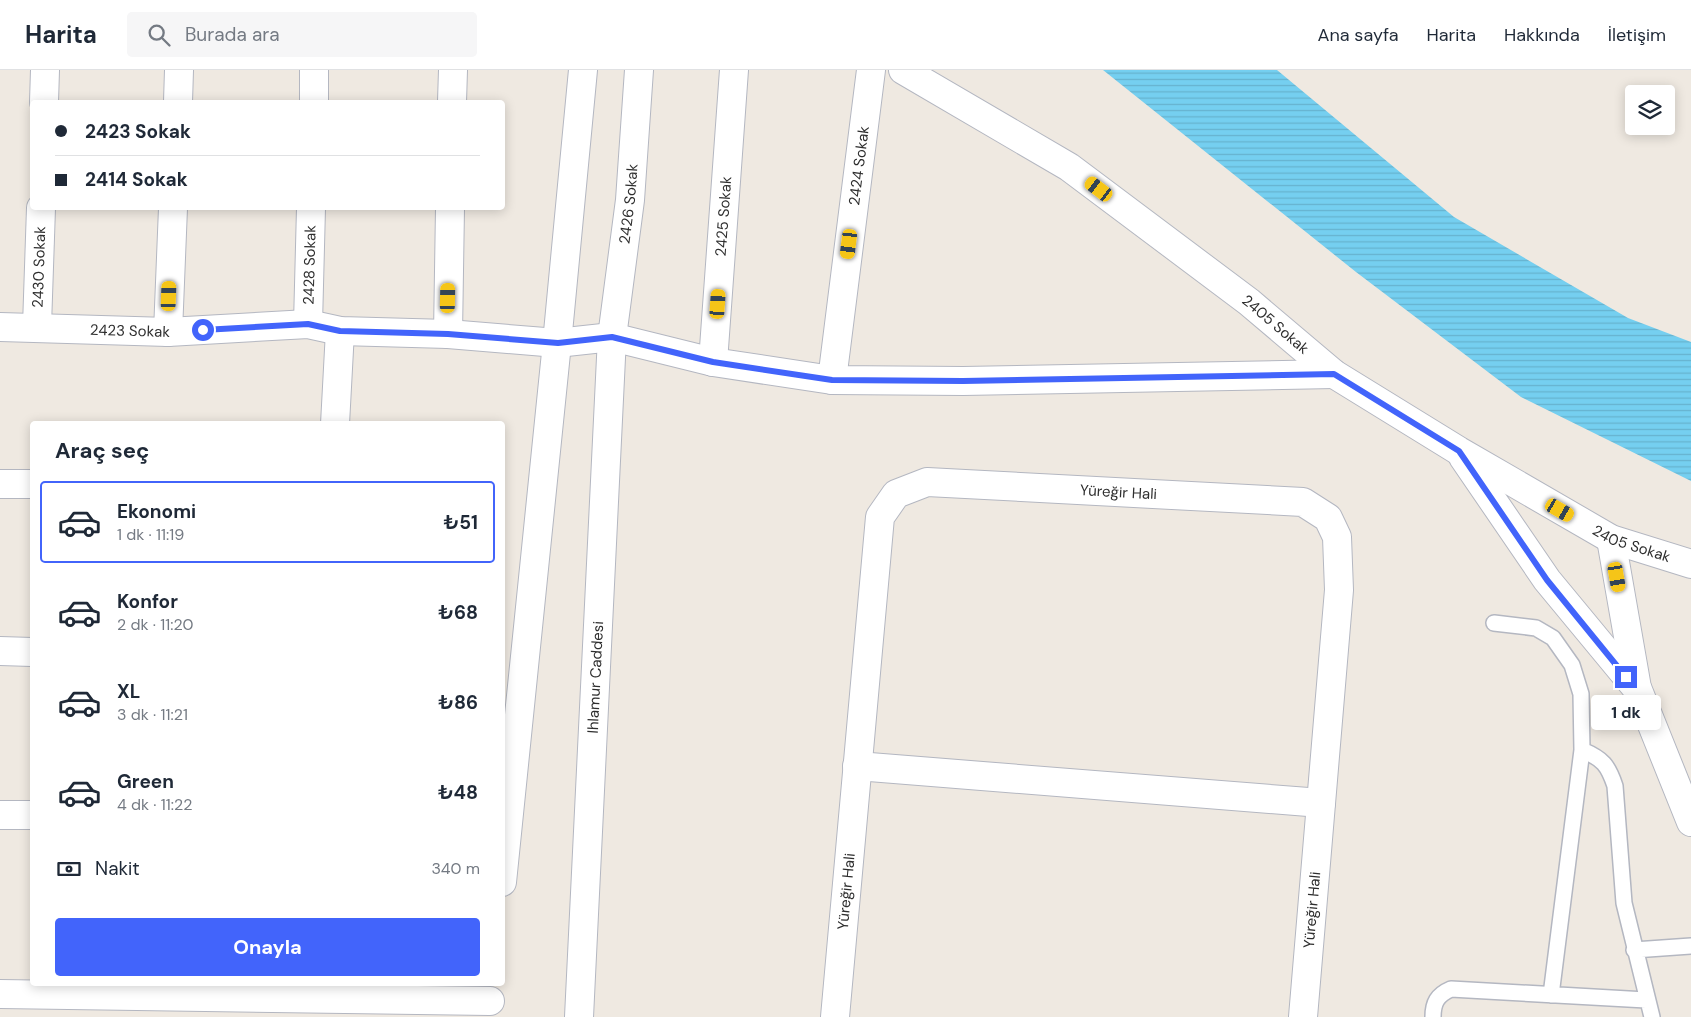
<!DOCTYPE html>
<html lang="tr">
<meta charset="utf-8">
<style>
body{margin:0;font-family:"DM Sans",sans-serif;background:#f6f6f7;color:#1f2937;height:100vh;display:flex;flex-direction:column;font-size:19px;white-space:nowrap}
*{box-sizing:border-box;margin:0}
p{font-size:16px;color:#747a83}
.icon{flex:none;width:28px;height:28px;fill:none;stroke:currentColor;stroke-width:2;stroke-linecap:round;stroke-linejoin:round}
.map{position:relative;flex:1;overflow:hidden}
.details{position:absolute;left:30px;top:351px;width:475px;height:565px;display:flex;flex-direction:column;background:#fff;border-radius:5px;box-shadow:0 2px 12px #0003}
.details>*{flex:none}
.hud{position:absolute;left:30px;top:30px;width:475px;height:110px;border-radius:5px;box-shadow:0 2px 12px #0003;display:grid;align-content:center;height:110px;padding:0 25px;background:#fff}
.fabs{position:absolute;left:1625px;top:15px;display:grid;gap:10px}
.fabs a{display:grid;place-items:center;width:50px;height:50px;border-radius:5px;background:#fff;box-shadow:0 2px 12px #0003;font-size:25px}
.end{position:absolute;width:22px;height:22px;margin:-11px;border:6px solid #4264fb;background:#fff;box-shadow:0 0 0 2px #fff}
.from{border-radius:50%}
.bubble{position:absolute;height:35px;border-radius:5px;background:#fff;box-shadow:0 2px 12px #0003;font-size:16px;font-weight:700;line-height:35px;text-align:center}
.car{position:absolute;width:15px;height:30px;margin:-15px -8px;border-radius:6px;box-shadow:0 0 4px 1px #0007;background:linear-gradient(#f5c518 24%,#345 0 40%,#f5c518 0 76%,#345 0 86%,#f5c518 0)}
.hud b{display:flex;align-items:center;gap:18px;height:48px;font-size:19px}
.hud b+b{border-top:1px solid #e0e1e3}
.hud i{width:12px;height:12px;background:#1f2937}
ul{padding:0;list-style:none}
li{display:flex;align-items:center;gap:15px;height:82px;margin:0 10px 8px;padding:0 15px;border:2px solid transparent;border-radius:5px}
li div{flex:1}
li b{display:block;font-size:19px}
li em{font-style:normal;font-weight:700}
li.active{border-color:#4264fb}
li>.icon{width:45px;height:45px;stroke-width:1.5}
h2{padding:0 25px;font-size:22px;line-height:60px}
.pay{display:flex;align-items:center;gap:12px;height:55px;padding:0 25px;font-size:19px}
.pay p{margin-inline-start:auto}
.cta{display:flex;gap:10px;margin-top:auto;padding:10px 25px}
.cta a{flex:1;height:58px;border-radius:5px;background:#4264fb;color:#fff;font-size:20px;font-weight:700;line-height:58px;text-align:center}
header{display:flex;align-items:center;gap:30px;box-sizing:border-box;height:70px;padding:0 25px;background:#fff;border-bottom:1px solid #e0e1e3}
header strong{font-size:24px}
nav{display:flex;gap:28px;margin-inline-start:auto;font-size:18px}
.search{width:350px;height:45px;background:#f6f6f7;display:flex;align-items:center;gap:12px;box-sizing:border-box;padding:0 18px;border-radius:5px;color:#747a83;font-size:19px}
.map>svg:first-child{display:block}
.water{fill:url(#water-rules)}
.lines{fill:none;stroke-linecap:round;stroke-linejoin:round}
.service-casing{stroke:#b4b7c1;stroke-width:18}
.minor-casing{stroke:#b4b7c1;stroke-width:30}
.service{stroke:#fff;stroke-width:15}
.minor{stroke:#fff;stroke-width:28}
.route{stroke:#4264fb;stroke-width:6}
.labels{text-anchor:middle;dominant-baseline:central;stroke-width:4;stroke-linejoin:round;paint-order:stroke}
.street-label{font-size:15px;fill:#2e2e2e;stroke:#fff}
</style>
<header>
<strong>Harita</strong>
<div class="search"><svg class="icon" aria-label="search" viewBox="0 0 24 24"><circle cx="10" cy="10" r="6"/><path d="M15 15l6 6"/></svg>Burada ara</div>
<nav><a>Ana sayfa</a><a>Harita</a><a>Hakkında</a><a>İletişim</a></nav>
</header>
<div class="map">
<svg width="1691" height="947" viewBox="0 0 1691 947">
<defs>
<pattern id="water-rules" width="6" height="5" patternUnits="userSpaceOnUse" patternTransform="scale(1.25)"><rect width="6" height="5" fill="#75cff0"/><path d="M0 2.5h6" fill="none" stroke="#66b2ce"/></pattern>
</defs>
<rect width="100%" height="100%" fill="#efe9e1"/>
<path class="water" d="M1103,0h174l177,147 174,101 63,24v139l-170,-84 -165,-125z"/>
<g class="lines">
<defs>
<path id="service" d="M1494,553l42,5 17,10 19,27 9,29 1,56 -31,245
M1582,680c21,9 26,15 33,36l9,117 28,114
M1634,880l57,-4
M1433,947c0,-14 4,-22 18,-28l195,11"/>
<g id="minor">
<path id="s1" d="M903,0l166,97 180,135 85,72 125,77 152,88 80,25"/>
<path d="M44,32l1,-32"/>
<path d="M178,32l1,-32"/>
<path d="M314,32v-32"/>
<path d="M452,32l1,-32"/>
<path id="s2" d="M308,254l3,-116"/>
<path id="s3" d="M37,256l4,-118"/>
<path id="s4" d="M0,257l168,5 140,-8 32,7 108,3 109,9 55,-6 101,25 119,18 131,1 371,-7"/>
<path d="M168,262l5,-124"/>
<path d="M448,264l2,-126"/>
<path id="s5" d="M713,292l21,-292"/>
<path id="s6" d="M832,310l39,-310"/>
<path d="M335,354l5,-93"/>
<path d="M1463,387l84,123 91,110 53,132"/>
<path d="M0,414h32"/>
<path d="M1611,469l26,149"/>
<path d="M0,581l32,1"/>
<path d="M857,696l464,37"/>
<path d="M0,745h32"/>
<path d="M502,812l55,-539 26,-273"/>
<path d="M0,924l490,7"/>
<path id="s7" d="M579,947l33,-680 18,-137 9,-130"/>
<path id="s8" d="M835,947l45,-500 16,-23 31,-12 376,20 25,16 9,19 2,53 -36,427"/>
</g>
</defs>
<use href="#service" class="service-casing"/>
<use href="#minor" class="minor-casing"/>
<use href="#service" class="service"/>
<use href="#minor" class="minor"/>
</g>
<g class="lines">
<path class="route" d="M203,260l105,-6 32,7 108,3 110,9 54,-6 101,25 119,18 131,1 371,-7 125,77 88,129 79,97"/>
</g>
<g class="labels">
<g class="street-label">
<text stroke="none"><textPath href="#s6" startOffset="216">2424 Sokak</textPath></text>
<text stroke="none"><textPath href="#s7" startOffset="815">2426 Sokak</textPath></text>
<text stroke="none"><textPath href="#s5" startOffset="146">2425 Sokak</textPath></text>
<text stroke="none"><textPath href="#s2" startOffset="59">2428 Sokak</textPath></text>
<text stroke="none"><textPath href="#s3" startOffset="59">2430 Sokak</textPath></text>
<text stroke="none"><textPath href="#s1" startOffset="452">2405 Sokak</textPath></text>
<text stroke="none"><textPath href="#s4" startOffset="130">2423 Sokak</textPath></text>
<text stroke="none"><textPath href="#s8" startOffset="755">Yüreğir Hali</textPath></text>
<text stroke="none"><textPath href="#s1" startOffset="872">2405 Sokak</textPath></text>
<text stroke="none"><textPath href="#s7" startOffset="340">Ihlamur Caddesi</textPath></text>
<text stroke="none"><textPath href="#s8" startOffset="126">Yüreğir Hali</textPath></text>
<text transform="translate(1312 840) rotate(-85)">Yüreğir Hali</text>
</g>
</g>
</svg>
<div class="fabs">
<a><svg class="icon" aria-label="layers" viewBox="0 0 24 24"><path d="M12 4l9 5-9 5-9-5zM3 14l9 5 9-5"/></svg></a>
</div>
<i class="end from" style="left:203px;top:260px"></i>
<i class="end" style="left:1626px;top:607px"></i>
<div class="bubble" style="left:1591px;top:625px;width:70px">1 dk</div>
<i class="car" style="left:1099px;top:119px;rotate:307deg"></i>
<i class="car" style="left:849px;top:174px;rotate:187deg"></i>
<i class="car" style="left:169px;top:226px;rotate:2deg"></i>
<i class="car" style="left:448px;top:228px;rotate:1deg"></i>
<i class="car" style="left:718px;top:234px;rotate:4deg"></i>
<i class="car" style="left:1560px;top:440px;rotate:120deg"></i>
<i class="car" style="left:1617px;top:507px;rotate:170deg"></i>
<div class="hud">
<b><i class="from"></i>2423 Sokak</b>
<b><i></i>2414 Sokak</b>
</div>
<section class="details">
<h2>Araç seç</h2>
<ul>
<li class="active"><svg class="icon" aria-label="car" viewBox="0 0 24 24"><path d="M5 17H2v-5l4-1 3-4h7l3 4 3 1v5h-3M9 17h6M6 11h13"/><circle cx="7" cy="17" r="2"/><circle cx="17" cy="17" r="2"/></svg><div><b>Ekonomi</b><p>1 dk · 11:19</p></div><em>₺51</em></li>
<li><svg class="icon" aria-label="car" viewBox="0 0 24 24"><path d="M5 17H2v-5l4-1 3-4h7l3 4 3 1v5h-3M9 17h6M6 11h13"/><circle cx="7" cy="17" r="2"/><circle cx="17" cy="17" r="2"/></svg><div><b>Konfor</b><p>2 dk · 11:20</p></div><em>₺68</em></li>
<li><svg class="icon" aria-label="car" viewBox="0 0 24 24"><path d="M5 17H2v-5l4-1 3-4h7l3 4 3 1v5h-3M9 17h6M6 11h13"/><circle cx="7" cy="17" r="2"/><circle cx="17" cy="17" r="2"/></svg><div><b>XL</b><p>3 dk · 11:21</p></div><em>₺86</em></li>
<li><svg class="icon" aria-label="car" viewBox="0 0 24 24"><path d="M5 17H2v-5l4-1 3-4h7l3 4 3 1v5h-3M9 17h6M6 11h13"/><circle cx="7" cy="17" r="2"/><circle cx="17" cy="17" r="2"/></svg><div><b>Green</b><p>4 dk · 11:22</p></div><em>₺48</em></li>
</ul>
<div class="pay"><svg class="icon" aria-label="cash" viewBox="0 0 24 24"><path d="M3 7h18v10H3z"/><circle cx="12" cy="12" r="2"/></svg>Nakit<p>340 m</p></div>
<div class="cta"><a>Onayla</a></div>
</section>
</div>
